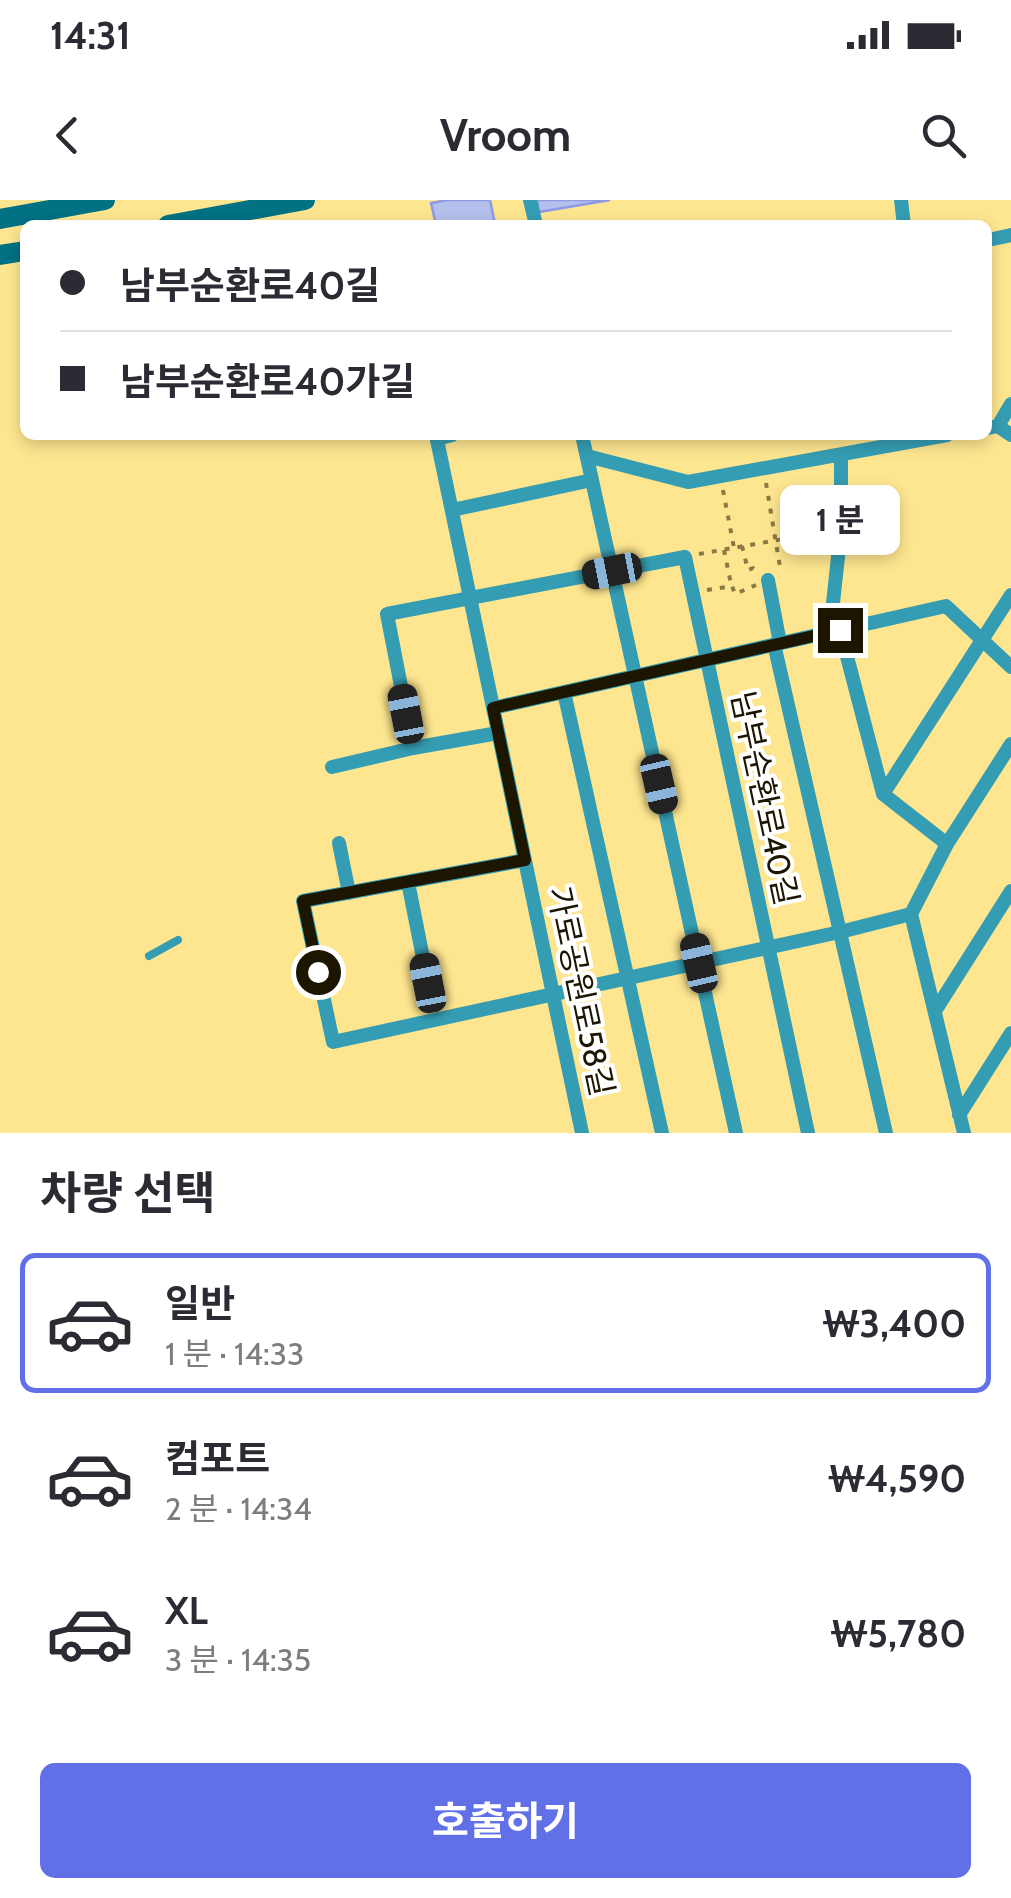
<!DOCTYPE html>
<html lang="ko">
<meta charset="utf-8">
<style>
body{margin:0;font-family:Cabin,"Noto Sans KR",sans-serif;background:#f2f2f3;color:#2b2b33;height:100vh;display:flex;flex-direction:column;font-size:38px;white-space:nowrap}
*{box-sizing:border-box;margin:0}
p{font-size:32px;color:#7c7c81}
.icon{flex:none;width:55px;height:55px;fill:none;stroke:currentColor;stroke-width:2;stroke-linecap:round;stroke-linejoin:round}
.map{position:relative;height:933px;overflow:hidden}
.drawer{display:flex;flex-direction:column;background:#fff;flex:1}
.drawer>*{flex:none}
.banner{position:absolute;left:20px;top:20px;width:972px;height:220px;border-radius:15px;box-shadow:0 5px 15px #0003;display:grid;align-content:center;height:220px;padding:0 40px;background:#fff}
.end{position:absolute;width:45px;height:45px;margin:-22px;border:12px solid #1c1500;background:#fff;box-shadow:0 0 0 5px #fff}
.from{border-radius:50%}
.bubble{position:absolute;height:70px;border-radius:15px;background:#fff;box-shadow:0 5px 15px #0003;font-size:32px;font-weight:700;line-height:70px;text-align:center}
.car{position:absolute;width:30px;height:60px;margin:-30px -15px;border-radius:12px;box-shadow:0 0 8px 2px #0007;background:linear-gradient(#222 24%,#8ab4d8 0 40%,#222 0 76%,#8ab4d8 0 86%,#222 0)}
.banner b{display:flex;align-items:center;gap:35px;height:95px;font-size:38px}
.banner b+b{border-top:2px solid #e1e1e2}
.banner i{width:25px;height:25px;background:#2b2b33}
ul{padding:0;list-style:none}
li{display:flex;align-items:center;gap:30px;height:140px;margin:0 20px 15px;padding:0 20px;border:5px solid transparent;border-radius:15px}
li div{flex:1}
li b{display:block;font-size:38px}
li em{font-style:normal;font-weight:700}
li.active{border-color:#6270e8}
li>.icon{width:90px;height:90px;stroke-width:1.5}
h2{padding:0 40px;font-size:45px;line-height:120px}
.button{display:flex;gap:20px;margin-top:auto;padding:20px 40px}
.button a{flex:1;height:115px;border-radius:15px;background:#6270e8;color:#fff;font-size:40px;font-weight:700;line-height:115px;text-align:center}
.status{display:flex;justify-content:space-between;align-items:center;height:70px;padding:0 50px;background:#fff;direction:ltr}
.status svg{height:28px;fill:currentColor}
header{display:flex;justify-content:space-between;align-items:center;height:130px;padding:0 40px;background:#fff;font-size:45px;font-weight:700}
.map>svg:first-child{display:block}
.building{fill:#b5bfeb;stroke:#8c9be4;stroke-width:2.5}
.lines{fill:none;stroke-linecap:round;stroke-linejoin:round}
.path{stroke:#897a45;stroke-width:4;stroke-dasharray:5 8;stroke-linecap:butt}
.lane{stroke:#359db3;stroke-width:8}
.street{stroke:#359db3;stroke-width:14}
.secondary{stroke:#017184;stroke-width:20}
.route{stroke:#1c1500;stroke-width:12}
.labels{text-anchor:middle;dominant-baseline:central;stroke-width:8;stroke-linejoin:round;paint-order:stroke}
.street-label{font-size:32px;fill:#1c1500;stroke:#fff}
</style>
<div class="status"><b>14:31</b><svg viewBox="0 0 49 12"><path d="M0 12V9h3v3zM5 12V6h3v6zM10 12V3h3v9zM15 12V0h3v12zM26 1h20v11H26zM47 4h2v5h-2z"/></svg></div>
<header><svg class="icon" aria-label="back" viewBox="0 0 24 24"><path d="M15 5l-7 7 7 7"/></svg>Vroom<svg class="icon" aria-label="search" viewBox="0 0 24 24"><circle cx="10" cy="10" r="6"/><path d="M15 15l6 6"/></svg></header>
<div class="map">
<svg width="1011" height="933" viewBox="0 0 1011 933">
<rect width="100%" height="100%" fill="#fee690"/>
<path class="building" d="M448,0h42l5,24 -59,1 -5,-22z
M537,0h73l-71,12z"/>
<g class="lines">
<path class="path" d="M766,283l14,84
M723,290l11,58
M742,346l6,24 5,-2 2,5
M724,350l7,34
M699,354l124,-22
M707,390l25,-4 3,8 21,-9"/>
<path class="lane" d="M149,756l29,-16"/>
<path class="street" d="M530,0l6,25
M901,0l3,25
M988,40l23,-5
M998,226l13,9
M988,228l10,-2 13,-22
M436,235l146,698
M582,235l154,698
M437,239l15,-4
M841,255v74l-8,74 50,191 64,50
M587,256l101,26 259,-47
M452,310l140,-30
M768,380l12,63
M774,444l112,489
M564,492l98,441
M493,508l453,-102 65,61
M413,548l-26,-134 298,-57 123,576
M332,567l81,-19 85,-15
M883,594l128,-199
M339,643l10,50
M525,660l-222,41 30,141 507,-110 71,-18 36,-70 64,-100
M408,682l20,101
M911,714l53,219
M935,811l76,-120
M959,915l52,-82"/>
<path class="secondary" d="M0,19l105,-19
M168,25l137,-25
M0,55l25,-4"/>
</g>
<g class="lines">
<path class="route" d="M318,772l-15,-71 222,-41 -32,-152 347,-78"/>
</g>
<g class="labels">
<g class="street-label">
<text transform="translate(765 598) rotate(78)">남부순환로40길</text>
<text transform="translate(581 791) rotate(78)">가로공원로58길</text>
</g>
</g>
</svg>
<i class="end from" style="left:318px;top:772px"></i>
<i class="end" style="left:840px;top:430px"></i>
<div class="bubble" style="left:780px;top:285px;width:120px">1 분</div>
<i class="car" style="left:612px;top:371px;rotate:259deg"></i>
<i class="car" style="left:406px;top:514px;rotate:349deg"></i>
<i class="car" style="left:659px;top:584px;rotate:167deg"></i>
<i class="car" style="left:699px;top:763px;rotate:347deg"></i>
<i class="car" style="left:428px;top:783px;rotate:349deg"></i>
<div class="banner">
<b><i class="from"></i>남부순환로40길</b>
<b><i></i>남부순환로40가길</b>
</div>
</div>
<section class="drawer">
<h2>차량 선택</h2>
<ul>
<li class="active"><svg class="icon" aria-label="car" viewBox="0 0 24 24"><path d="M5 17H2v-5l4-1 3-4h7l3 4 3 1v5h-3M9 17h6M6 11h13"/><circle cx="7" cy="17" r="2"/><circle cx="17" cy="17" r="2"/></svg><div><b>일반</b><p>1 분 · 14:33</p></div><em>₩3,400</em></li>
<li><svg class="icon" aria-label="car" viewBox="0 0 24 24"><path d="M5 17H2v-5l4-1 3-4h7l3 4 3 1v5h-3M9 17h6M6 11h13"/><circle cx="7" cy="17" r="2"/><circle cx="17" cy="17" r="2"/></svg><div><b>컴포트</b><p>2 분 · 14:34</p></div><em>₩4,590</em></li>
<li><svg class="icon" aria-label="car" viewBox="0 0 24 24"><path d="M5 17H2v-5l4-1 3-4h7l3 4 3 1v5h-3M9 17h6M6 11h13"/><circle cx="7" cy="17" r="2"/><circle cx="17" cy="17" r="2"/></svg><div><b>XL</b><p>3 분 · 14:35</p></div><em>₩5,780</em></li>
</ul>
<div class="button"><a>호출하기</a></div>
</section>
